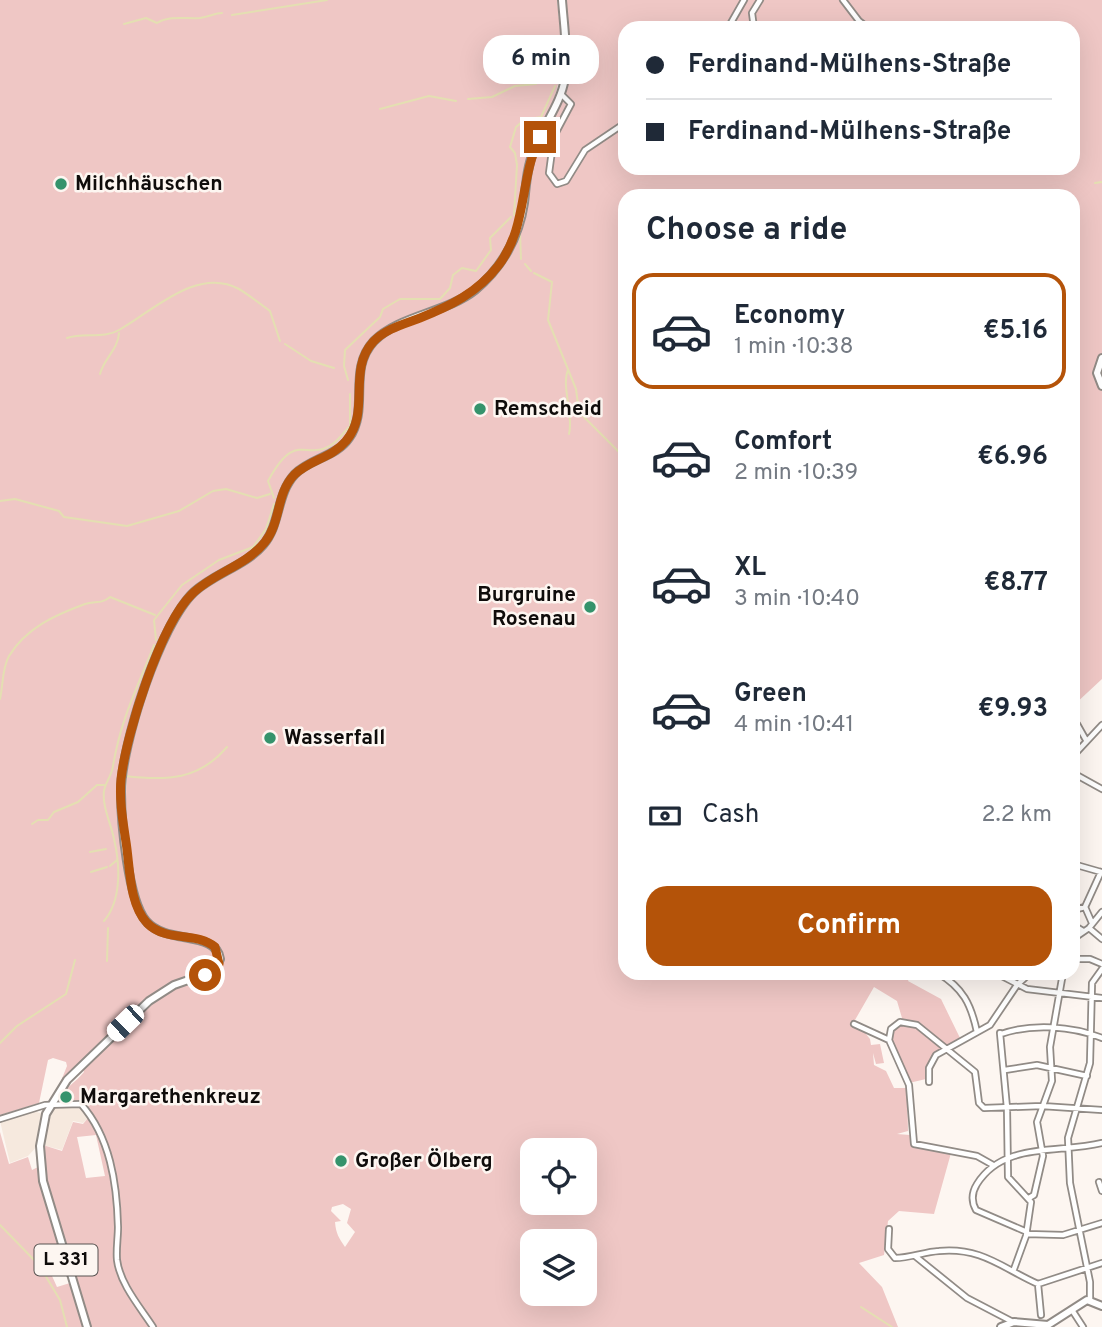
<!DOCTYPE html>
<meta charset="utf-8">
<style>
body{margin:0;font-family:Overpass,sans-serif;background:#f6f6f7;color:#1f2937;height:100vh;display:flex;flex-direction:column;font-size:26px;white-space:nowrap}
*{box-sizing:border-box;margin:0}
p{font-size:23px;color:#747a83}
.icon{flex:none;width:38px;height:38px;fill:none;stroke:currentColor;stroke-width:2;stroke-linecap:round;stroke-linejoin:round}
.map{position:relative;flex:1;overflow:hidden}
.sheet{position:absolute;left:618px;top:189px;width:462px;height:791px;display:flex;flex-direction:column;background:#fff;border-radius:21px;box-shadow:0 7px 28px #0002}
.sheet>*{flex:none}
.top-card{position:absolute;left:618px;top:21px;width:462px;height:154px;border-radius:21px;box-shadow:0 7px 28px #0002;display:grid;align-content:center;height:154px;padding:0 28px;background:#fff}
.controls{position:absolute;left:520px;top:1138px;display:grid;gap:14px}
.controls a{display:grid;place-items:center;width:77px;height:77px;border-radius:14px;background:#fff;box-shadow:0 7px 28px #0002;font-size:35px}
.end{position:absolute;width:32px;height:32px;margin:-16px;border:9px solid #b45309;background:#fff;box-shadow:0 0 0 4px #fff}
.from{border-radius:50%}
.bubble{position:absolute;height:49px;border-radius:21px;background:#fff;box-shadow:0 7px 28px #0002;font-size:23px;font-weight:700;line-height:49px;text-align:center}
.car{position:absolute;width:21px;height:42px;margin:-21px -10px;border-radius:9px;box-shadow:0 0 5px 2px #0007;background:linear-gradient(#fff 24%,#345 0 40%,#fff 0 76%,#345 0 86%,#fff 0)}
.top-card b{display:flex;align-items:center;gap:24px;height:66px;font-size:26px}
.top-card b+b{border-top:2px solid #e0e1e3}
.top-card i{width:18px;height:18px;background:#1f2937}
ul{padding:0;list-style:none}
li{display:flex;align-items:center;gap:21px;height:116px;margin:0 14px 10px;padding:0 14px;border:4px solid transparent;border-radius:21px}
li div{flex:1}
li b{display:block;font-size:26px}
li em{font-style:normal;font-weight:700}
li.active{border-color:#b45309}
li>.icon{width:63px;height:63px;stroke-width:1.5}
h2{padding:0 28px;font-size:32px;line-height:84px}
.pay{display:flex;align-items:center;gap:18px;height:77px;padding:0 28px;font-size:26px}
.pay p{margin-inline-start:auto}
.button{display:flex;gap:14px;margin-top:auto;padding:14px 28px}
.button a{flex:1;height:80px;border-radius:21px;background:#b45309;color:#fff;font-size:28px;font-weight:700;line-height:80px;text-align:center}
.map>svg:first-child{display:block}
.built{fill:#f6e9de}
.green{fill:#efc7c5;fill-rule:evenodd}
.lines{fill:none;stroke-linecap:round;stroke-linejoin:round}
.stream{stroke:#e4dfb2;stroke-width:2}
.minor-casing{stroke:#918b86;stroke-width:8}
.major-casing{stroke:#918b86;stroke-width:10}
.minor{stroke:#fff;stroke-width:4.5}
.major{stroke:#fff;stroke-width:6}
.route{stroke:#b45309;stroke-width:9}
.poi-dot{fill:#35936c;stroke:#fdf6f1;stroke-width:2.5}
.labels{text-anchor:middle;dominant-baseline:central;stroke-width:5;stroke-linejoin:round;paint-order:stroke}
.shield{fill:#fdf6f1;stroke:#565250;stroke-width:2}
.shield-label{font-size:19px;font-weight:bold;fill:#0f0c0b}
.poi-label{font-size:21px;font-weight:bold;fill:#0f0c0b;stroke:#fdf6f1;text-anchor:start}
</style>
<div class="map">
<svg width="1102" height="1327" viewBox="0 0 1102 1327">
<rect width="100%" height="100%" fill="#fdf6f1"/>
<path class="built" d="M78,1106l10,12 -5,5 -10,-2 -11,29 -23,-6 -11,12 -18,7 -10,-42 32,-10 17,4 3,-8z"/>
<path class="green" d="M0,0h557c3,29 8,60 0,89 -5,20 -19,39 -24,60 -8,34 -11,72 -28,102 -38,65 -103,52 -139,97 -21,26 -1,63 -20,90 -14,18 -46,23 -58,41 -13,22 -12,51 -32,69 -26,23 -59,32 -80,61 -18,25 -51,125 -54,156 -3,36 1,71 7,106 3,19 3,42 18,56 17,16 45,14 67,21l3,9 -3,11 -47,19 -108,99 8,-20 -1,-4 -13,-4 -5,2 -9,43 -39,12z
M563,0h539v679l-29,27v-510h-448v777h286l-3,8 33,18 19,39c-19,10 -33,17 -34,41l-17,4 -18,-46 11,-19 -5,-17 -23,-14 -19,33 15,19 1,6 9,-1 4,19 -8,1 -3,-11 1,12 12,6 8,17h13l1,43 -11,3 13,1 2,12 39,6 -17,61 -35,-3 -11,10 -4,34 -25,8 23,24 16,40h-811l-40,-135 -4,-47 19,6 11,-29 10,2 5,-6 -10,-12 1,-5 -22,-2c8,-11 19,-17 27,-27l-2,-5c26,-25 52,-55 82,-74 16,-10 49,-10 57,-27 16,-35 -59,-24 -74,-48 -11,-18 -12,-36 -15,-56 -9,-56 -9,-92 8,-146 13,-43 23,-98 61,-126 15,-11 48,-25 58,-38 17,-22 18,-54 38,-75 15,-16 44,-19 55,-39 7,-13 11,-66 15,-84l18,-19 81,-35 20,-16 32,-50 18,-84 30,-58 2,-21zM625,28h448v140h-448zM96,1135l9,41 -19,2 -9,-41zM532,1150h52v52h-52zM343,1204l8,5 -4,14 8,9 -10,15c-6,-9 -9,-13 -10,-25l6,-1 -10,-10 1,-4zM532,1241h52v52h-52z
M0,1132l9,32 19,-7 4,13 6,-3 24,91 -14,9 9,20 13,-4 13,44h-83z"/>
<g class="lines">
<path class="stream" d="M232,15l95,-15
M124,24l22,-6 11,5c13,-8 29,-4 43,-5 9,-1 15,-5 22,-5
M468,99l24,-2 23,-11 21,-2 3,-4 19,-6 -1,7
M380,109l49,-13 27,5
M1095,183l7,-1
M514,215l3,-50 -2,-12 -5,-6 6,-20 8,-7 17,-3 14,-31
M520,233l1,26
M525,264l6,7
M534,273l18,9 -4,38 28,69 3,23 46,46
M67,338c15,-6 37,1 52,-8 34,-19 78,-64 120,-41 7,4 23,16 31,22l10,30
M285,344l26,17 23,7
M568,370c-7,16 6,45 1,64
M100,374c4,-16 18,-24 19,-41
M348,380l-4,-14 1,-16 35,-33 3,-8 17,-10h40l10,-11 3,-13 9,-7 14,3 15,-21 -1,-12 21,-21
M274,498l-6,-17c29,-54 38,-17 66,-38 6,-5 11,-12 16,-17v-32
M0,501l15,-2 44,12 5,6 63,9 52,-15 34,-20 13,-2 31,9 13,-4
M156,640l-2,-20 28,-35 37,-25 34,-13 13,-18 8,-25
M0,699c3,-13 2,-31 9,-43 17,-28 46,-41 76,-52 10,-3 17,0 25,-7l45,18
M125,776c42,5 74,4 102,-29
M32,824l6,-4h10l6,-8 24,-10 19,-17h7
M90,852l16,-3
M110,866l7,-6
M91,872l16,-5
M104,921c18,-21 16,-57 10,-82 -3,-15 -12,-33 -10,-48 1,-8 8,-16 9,-25 8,-48 24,-77 41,-121
M107,961l1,-33
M0,1043l17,-17 49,-32 9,-34
M0,1225l38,39
M42,1270l18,30 7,27
M861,1307l31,20"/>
<defs>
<path id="minor" d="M843,0l16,21 9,7
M728,28l16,-28
M754,28l-2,-15 8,-13
M561,94l10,10 -17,32 -5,37 8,11 9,-3 19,-31 40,-27
M1073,724h4l9,16
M1073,756l29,-31
M1073,773l29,16
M1073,808v-1
M1073,864l28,8
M1085,907l16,-35
M1073,910l12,-3 7,16
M1073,925l10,6
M1089,928l13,11
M1073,939l16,-11 13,-16
M1073,959h17l12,5
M938,973c25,15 33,31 39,59
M996,973l31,16 75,9
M854,1024l35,16 20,45 5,59 63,12 16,9
M1000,1033l7,75 1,69 23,25 -5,34 -12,33
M1001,1034c31,-11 71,-8 101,4
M889,1040l2,-11 9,-7 17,3 58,47 4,31 5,5 58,-2 60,4
M1005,1070l32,-5 50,11
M929,1082v-14l7,-13 54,-30 27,-40 13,-12
M0,1119l45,-14 36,-1c29,33 36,79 37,123 0,11 -2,22 -1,33 3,24 23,47 36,67
M1099,1182l3,9
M1029,1198l5,-3 9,-39 -6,-34 15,-41 -2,-34 13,-74
M889,1229l-1,20 7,9c15,0 29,-6 44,-7 43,-4 63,17 99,33l64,-21
M1027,1232l-51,-22c-5,-9 -4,-18 1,-26 27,-43 82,-30 125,-41
M1027,1234l36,1 39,-12
M915,1256l52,42 46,24
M1038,1284l3,31
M1090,1300v-18l-20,-99 -2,-45 22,-75 2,-80 10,-14
M1072,1310l11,17"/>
<path id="major" d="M1102,358l-5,15 5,13
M87,1327l-44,-146 -3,-35 6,-32 21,-34 82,-79 25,-16 40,-14 6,-12c-4,-29 -54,-14 -74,-38 -18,-21 -25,-100 -25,-129 0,-47 39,-168 73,-200 21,-19 51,-26 69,-47 18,-21 13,-51 32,-71 16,-16 41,-17 54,-36 21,-30 -2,-68 25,-97 24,-25 72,-28 101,-51 27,-22 44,-53 49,-87 2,-18 3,-36 10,-53 9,-25 27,-46 31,-72 3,-25 -1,-52 -3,-78
M1001,1327l13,-5 34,3 39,-25 15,6"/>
</defs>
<use href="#minor" class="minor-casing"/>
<use href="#major" class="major-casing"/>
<use href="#minor" class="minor"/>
<use href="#major" class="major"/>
</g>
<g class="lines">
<path class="route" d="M205,975l14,-11 -4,-17c-19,-16 -48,-4 -68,-24 -18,-19 -17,-56 -21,-81 -3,-20 -7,-42 -5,-63 5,-44 39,-154 71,-185 21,-21 54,-28 73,-52 16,-20 11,-48 29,-67 15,-15 38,-17 52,-34 25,-29 1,-70 27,-99 12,-13 31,-18 47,-24 30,-12 57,-25 78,-52 30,-39 21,-87 42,-129"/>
</g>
<g class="poi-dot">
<circle cx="61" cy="184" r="7"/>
<circle cx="480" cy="409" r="7"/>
<circle cx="590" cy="607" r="7"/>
<circle cx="270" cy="738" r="7"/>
<circle cx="66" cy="1097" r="7"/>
<circle cx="341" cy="1161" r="7"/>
</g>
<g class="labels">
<rect class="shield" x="34.5" y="1244.5" width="63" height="31" rx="5"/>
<g class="shield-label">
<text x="66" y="1260">L 331</text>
</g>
<g class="poi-label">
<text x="75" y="184">Milchhäuschen</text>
<text x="494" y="409">Remscheid</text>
<text x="576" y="595" text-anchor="end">Burgruine<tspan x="576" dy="24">Rosenau</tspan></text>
<text x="284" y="738">Wasserfall</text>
<text x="80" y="1097">Margarethenkreuz</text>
<text x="355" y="1161">Großer Ölberg</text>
</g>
</g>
</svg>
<div class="controls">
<a><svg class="icon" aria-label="locate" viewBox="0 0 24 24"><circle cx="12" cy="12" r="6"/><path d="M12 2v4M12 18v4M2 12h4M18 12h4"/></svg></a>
<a><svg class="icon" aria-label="layers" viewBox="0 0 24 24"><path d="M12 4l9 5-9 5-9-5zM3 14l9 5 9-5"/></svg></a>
</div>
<i class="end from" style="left:205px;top:975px"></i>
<i class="end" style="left:540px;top:137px"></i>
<div class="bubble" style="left:483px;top:35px;width:116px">6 min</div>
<i class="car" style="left:125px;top:1023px;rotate:226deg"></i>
<div class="top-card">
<b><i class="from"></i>Ferdinand-Mülhens-Straße</b>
<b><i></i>Ferdinand-Mülhens-Straße</b>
</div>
<section class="sheet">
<h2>Choose a ride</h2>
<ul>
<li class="active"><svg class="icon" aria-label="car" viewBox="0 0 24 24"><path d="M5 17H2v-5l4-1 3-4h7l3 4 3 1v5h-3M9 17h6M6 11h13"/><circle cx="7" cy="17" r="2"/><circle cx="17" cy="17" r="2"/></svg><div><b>Economy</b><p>1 min · 10:38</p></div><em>€5.16</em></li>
<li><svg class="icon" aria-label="car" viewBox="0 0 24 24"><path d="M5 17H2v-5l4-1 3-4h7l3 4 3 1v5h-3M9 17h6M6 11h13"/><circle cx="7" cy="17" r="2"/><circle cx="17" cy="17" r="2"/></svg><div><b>Comfort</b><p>2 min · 10:39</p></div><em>€6.96</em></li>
<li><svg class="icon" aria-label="car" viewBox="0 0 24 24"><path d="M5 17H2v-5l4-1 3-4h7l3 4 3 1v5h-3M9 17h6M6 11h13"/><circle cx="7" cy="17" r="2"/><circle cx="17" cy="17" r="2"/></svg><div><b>XL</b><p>3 min · 10:40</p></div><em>€8.77</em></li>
<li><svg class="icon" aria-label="car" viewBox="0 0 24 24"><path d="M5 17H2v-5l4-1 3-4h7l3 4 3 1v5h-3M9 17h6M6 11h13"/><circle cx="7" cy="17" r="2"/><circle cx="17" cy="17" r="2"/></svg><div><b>Green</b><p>4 min · 10:41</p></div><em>€9.93</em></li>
</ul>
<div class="pay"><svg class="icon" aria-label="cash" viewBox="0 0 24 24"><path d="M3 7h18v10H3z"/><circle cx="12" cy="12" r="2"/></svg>Cash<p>2.2 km</p></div>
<div class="button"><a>Confirm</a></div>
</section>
</div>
